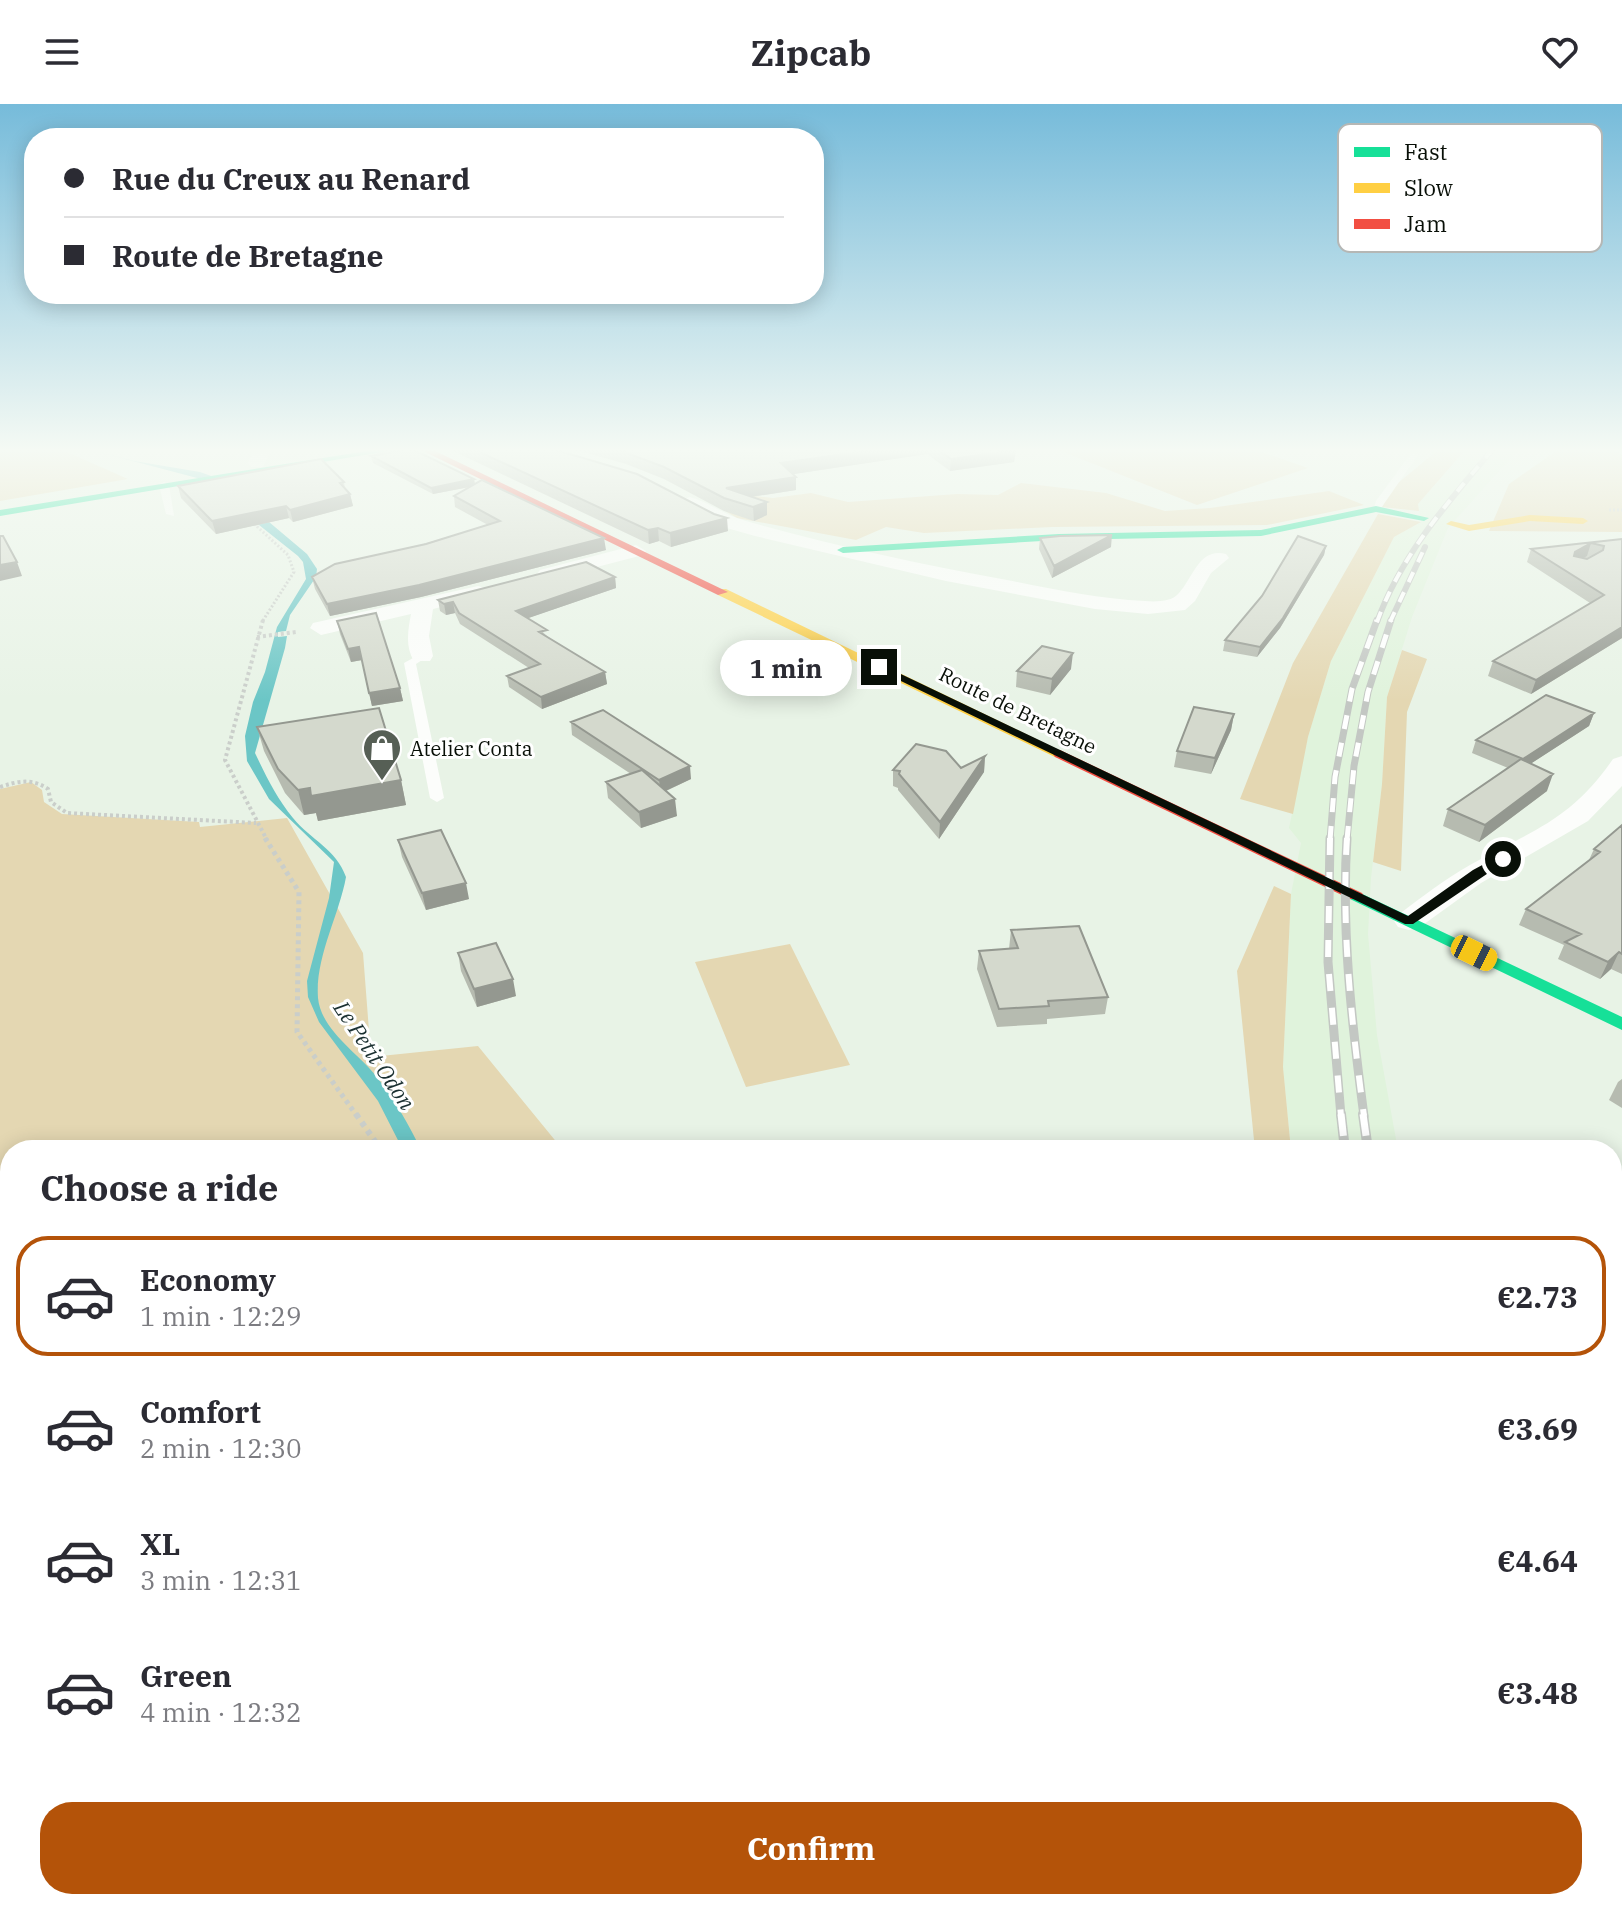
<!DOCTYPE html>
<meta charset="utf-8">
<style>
body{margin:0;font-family:"IBM Plex Serif",serif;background:#f7f7f7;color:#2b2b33;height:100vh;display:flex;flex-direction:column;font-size:30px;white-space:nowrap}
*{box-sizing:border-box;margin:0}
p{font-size:26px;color:#7c7c81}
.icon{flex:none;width:44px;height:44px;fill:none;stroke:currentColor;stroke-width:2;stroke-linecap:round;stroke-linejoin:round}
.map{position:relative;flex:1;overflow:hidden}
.side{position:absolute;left:0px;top:1036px;width:1622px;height:770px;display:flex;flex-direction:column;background:#fff;border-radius:32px 32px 0 0;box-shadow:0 4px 20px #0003}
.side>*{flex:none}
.hud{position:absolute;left:24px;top:24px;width:800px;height:176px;border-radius:32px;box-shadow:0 4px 20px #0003;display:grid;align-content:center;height:176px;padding:0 40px;background:#fff}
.end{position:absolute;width:36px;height:36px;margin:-18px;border:10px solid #080f07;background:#fff;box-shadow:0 0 0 4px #fff}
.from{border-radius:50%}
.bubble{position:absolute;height:56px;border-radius:28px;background:#fff;box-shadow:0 4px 20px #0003;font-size:26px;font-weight:800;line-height:56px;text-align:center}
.car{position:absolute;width:24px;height:48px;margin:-24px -12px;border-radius:10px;box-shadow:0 0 6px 2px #0007;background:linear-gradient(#f5c518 24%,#345 0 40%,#f5c518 0 76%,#345 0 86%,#f5c518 0)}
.hud b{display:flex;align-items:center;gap:28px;height:76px;font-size:30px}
.hud b+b{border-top:2px solid #e1e1e2}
.hud i{width:20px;height:20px;background:#2b2b33}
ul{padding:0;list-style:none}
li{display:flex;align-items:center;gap:24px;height:120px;margin:0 16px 12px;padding:0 24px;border:4px solid transparent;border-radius:32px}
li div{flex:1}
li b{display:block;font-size:30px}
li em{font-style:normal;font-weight:800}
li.selected{border-color:#b45309}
li>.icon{width:72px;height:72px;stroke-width:1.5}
h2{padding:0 40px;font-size:36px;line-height:96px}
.action{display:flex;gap:16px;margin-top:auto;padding:16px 40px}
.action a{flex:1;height:92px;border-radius:32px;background:#b45309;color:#fff;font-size:32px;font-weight:800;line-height:92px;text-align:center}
header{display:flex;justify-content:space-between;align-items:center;height:104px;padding:0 40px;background:#fff;font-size:36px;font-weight:800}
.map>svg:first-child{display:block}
.built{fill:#e0f3dc}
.green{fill:#e4d7b2}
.water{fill:#6bc6c6}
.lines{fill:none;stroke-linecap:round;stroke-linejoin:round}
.path-far4{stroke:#caceca;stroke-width:3;stroke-dasharray:2 2;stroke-linecap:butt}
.path-far3{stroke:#caceca;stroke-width:4;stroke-dasharray:3 3;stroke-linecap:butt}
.path-far2{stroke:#caceca;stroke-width:5;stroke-dasharray:4 4;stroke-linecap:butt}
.path-far1{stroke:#caceca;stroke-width:6;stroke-dasharray:5 5;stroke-linecap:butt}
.path{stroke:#caceca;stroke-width:8;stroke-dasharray:6 6;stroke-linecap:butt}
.lane{fill:#fcfdfb;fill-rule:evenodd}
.street{fill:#fcfdfb;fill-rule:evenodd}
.fast{fill:#16e098;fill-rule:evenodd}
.slow{fill:#ffcf43;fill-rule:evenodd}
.jam{fill:#f24e42;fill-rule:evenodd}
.rail-far4-casing{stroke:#c3c7c3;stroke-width:6}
.rail-far3-casing{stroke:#c3c7c3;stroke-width:7}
.rail-far2-casing{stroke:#c3c7c3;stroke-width:9}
.rail-far1-casing{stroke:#c3c7c3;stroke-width:10}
.rail-casing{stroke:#c3c7c3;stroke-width:12}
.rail-far4{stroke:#fff;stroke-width:4;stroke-dasharray:11;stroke-linecap:butt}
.rail-far3{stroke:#fff;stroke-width:5;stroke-dasharray:14;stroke-linecap:butt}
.rail-far2{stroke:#fff;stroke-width:6;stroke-dasharray:17;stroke-linecap:butt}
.rail-far1{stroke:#fff;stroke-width:7;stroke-dasharray:22;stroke-linecap:butt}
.rail{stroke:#fff;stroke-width:9;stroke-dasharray:28;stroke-linecap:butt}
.wall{fill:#b6bbb0}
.shaded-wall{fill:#949890}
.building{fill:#d4d9cd;stroke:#949890;stroke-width:2;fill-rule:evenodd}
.route{fill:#080f07}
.labels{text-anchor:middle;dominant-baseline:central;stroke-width:6;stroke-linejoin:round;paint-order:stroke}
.far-street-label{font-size:20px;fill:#080f07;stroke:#fff}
.far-poi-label{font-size:20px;fill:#080f07;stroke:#fff;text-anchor:start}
.far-water-label{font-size:22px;font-style:italic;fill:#1b3031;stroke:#fff}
.key{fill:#fff;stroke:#b5b7b5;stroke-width:2}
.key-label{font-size:22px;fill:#080f07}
</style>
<header><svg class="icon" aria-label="menu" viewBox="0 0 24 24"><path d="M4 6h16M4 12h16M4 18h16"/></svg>Zipcab<svg class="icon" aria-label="heart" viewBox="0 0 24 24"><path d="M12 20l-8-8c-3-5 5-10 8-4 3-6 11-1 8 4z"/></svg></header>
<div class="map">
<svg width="1622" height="1805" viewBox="0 0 1622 1805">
<rect width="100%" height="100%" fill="#e8f3e6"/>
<path class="built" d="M1466,345h53l-71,79 -36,89 -25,80 -5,87 -11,94 -3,56 9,101 21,115h-107l-8,-83 8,-173 10,-51 -12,-15 19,-91 23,-76 63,-124 27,-15 -3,-18z
M1482,1796h126l3,9h-126z"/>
<path class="green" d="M0,345h60l68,30 -128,22z
M1056,345h197l55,19 -111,37z
M1439,345h27l-48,55 1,7 -37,-4 10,-19z
M1559,345h53l10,6v77l-133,-1 20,-47z
M1021,379l85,10 59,18 45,-3 119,-17 35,14 -97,20 -215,2 -128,6 -38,-6 -30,13 -119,-22 -32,-19 12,-7 56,6 38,-5 37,9 109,-8 41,1z
M1378,410l43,8 -27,15 -63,124 -23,76 -15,77 -53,-15 53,-136z
M1402,546l25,9 -20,53 -6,159 -28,-9 9,-78 5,-87z
M31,678l11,8 2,12 18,12 137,8 1,5 87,-9 76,135 8,104 107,-11 85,104h-553v750h1035l3,9h-1048v-1120z
M1274,782l17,8 -8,173 8,83h-36l-18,-179z
M790,840l60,121 -104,22 -51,-125z"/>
<path class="water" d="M87,345l47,12 66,11 28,10 28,29 51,43 10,15 -1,8 -26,38 -4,16 -8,1v5l9,-1 -2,12 -30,105c11,23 21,44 38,65 18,22 43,31 53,59 -7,39 -31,80 -28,121 3,32 40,55 58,78 18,22 33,49 45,74h-18l-25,-49 -59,-79 -11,-25 -1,-16 22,-83 5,-36 -65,-63 -22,-38 -2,-25 8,-34 12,-30 12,-45 29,-48 -3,-17 -5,-6 -97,-77z"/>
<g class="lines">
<path class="path-far4" d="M1609,406h13
M251,417l37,34 6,17 -32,50"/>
<path class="path-far3" d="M263,516l-38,140 42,80
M257,533l39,-5
M0,683c18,-6 32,-9 48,2l3,13 16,11 189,10"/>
<path class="path-far2" d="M265,734l34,54 -2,140 60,84"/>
<path class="path-far1" d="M356,1010l25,36"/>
<path class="path" d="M965,1796l4,9"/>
<path class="lane" d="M1414,345h8l-43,62h-6l3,-10z
M164,378l5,3 5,31 -8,-2 -7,-29z
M422,549l6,3 -12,8 28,134 -7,4 -7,-4 -26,-135z"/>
<path class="street" d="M254,345h17l-8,18h-12l-3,-4z
M690,393c19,5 36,19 56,24 85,24 173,43 261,59 45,9 91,19 138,21 10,1 27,1 34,-8 14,-15 20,-46 47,-39l3,4 -18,15 -16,28 -10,9 -37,4 -53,-5 -149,-28 -191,-45 -39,-11 -33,-18 -2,-4 2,-4z
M636,441l10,6 -3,4 -96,25 -10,-6 3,-4z
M478,482l7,2 3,4 -3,4 -52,13 -4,27 4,20 -3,5h-16c-9,-15 -6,-31 -3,-47l-90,21 -11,-7 3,-5z
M1622,652v30l-34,35 -107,62 -61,44 -11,3 -11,-3 -4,-6 4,-6c24,-18 47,-36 72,-50 63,-35 100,-44 143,-106z"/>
<path class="fast" d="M379,345h21l-400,67v-6z
M1376,402l53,12 -5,3 -48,-9 -115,24 -202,4 -216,13 -6,-3 6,-3 216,-13 202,-4z
M1356,787l266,126v13l-272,-131 -2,-3z"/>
<path class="slow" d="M1530,411l53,3 5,3 -5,3 -53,-3 -61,10 -23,-7 5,-3 18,4z
M718,485h8l341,165 -7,4 -5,-1 -337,-162z"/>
<path class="jam" d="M419,345h12l297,143 -10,3z
M1060,646l302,143 2,3 -2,3h-12l-295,-142 -2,-3z"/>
<defs>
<path id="rail-far4" d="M1377,518c24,-67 71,-120 116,-173
M1390,518l35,-75"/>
<path id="rail-far3" d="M1330,736l5,-63 17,-88 25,-69
M1347,736l7,-74 14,-74 23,-72"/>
<path id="rail-far2" d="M1330,734l-2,124 13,154
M1347,734c-6,93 5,187 17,278"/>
<path id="rail-far1" d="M1341,1010l4,36
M1363,1010l5,36"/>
<path id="rail" d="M1524,1796l3,9
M1558,1796l3,9"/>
</defs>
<use href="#rail-far4" class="rail-far4-casing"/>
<use href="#rail-far3" class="rail-far3-casing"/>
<use href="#rail-far2" class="rail-far2-casing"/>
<use href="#rail-far1" class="rail-far1-casing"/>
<use href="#rail" class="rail-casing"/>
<use href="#rail-far4" class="rail-far4"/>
<use href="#rail-far3" class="rail-far3"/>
<use href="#rail-far2" class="rail-far2"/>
<use href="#rail-far1" class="rail-far1"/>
<use href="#rail" class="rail"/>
</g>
<path class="wall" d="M449,345h104l175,82 -57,16 -12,-6 -10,3z
M556,345h458l2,1 -2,12 -64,9 -23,-17 -134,20 3,3v13l-44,7 15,18 -13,6 -30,-10 -60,-32 -38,-15 -46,-13z
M414,346l60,29 1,5 131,66 -185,47 -91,19 -15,-27 -3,-12 176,-52 -33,-18 -1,-11 15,-9 -36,7 -60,-31 -2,-7z
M344,378l1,7 5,5 3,12 -60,16 -4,-4 -73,16 -35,-36 -3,-12z
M1040,434l71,9 -59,31 -13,-29z
M1622,435v99l-91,56 -43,-18 5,-15 97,-58 -63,-41 4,-13z
M1326,442l-2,9 -44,73 -23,29 -34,-6 2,-11z
M615,473l1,11 -88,30 20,19 57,35 2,12 -65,25 -33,-22 -2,-11 22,-8 -69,-44 -5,-11 -9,2 -6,-4 -2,-11z
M337,517l63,67 3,13 -31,5 -10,-46 -11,2 -11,-28z
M1071,565l-21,26 -34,-8 1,-16z
M1594,609l-5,13 -59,38 17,27 -68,51 -36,-16 5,-17 60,-41 -36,-15 4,-13z
M1234,610l-3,16 -20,44 -37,-7 3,-16z
M571,618l120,57 -25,12 11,25 -36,12 -33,-30 -2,-16 25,-8 -59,-39z
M257,623l144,53 5,25 -88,16 -2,-8 -12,2 -19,-22 -21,-42z
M985,652l-1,16 -45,67 -41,-49v-2l-5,-2v-16l68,-2z
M1622,721v149l-11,-5 -11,10 -42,-20 6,-14 -45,-20 7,-16 63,-49 5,-11z
M398,736l71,59 -43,11 -24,-53z
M1011,826l97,67 -3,17 -58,5v5l-50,3 -20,-58 2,-18 30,-2z
M458,849l58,43 -39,11 -16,-36z
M1622,975v29l-13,-8 9,-18z"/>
<path class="shaded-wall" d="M880,345h47v5l-146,22v-13z
M1016,346l-2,12 -64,9 1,-12z
M796,373v13l-66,10 -4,-12z
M474,375l1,7 -42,8 -2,-6z
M350,390l3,12 -60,16 -3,-12z
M767,398v13l-13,6 -1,-14z
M286,402l3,12 -73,16 -4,-13z
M727,414l1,13 -57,16 -1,-14z
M658,424l1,13 -10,3 -1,-14z
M1112,431l-1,12 -59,31 2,-12z
M604,434l2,12 -185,47 -91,19 -3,-12z
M1591,439l-4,13 -16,9 4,-13z
M1326,442l-2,9 -44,73 -23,29 3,-10z
M17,458l5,14 -22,5v-16z
M615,473l1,11 -99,34 -1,-11z
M453,498l2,11 -9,2 -2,-11z
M1622,523v11l-91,56 5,-14z
M359,543l3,13 -11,2 -3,-13z
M1073,549l-2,16 -21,26 2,-16z
M605,568l2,12 -65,25 -1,-12z
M400,584l3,13 -31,5 -3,-13z
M1594,609l-5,13 -71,46 5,-13z
M1234,610l-3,16 -20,44 4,-16z
M985,652l-1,16 -45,67 1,-17z
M690,662l1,13 -30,14 -2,-13z
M1553,670l-6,17 -68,51 6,-17z
M401,676l5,25 -88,16 -2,-8 -12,2 -6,-25z
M675,695l2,17 -36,12 -2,-16z
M466,779l3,16 -43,11 -4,-17z
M1619,848l-8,17 -11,10 8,-17z
M513,875l3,17 -39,11 -3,-18z"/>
<path class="building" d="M404,345h8l62,30 -43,9 -60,-32 32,-6z
M473,345h80l84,25 77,40 13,4 -57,15 -12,-5 -10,2z
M616,345h264l-99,14 15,14 -70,11 41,14 -14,5 -29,-9 -60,-31z
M937,345h77l2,1 -65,9z
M321,355l23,23 -4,1 10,11 -60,16 -4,-4 -74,15 -34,-35z
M482,376l122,58 -185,47 -92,19 -15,-27 23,-13 91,-20 74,-23 -46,-25z
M1112,431l-58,31 -14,-28 20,-2z
M0,432h3l14,26 -17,3z
M1298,432l28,10 -43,72 -23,29 -35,-7 37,-44z
M1622,435v88l-86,53 -43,-19 111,-66 -73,-46zM1591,439l13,3 -1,4 -16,9 -13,-3 1,-4z
M586,458l29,15 -99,34 31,19 -8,2 66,40 -64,25 -34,-21 33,-12 -81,-51 -6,-11 -9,2 -6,-4z
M376,509l24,75 -31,5 -10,-46 -11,2 -11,-28z
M1042,542l31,7 -21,26 -35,-8z
M1546,591l48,18 -71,46 -47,-19z
M1194,603l40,7 -19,44 -38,-7z
M379,604l22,72 -90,16 -1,-8 -12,2 -20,-21 -21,-42z
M603,606l87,56 -31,14 -88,-58z
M916,640l30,7 15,17 24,-12 -45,66 -41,-48 1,-3 -7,-1z
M1521,655l32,15 -68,51 -37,-16z
M642,666l33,29 -36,13 -33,-30z
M1622,721v129l-3,-2 -11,10 -43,-20 16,-8 -55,-25 74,-57 -6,-3z
M441,726l25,53 -44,10 -24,-53z
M1079,822l29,71 -60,4 1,5 -50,3 -20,-58 39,-3 -7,-18z
M496,839l17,36 -39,10 -16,-36z"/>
<linearGradient id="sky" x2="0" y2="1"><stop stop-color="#76bbda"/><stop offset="0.58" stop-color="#f5faf4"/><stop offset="1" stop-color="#f5faf4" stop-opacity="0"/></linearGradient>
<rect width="1622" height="597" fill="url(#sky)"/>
<path class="route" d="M876,561h6l526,251 65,-46 26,-14 10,3 -96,65h-8l-529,-255z"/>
<defs>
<symbol id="shop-pin" viewBox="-11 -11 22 30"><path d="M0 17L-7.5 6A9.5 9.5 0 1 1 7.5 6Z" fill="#565f55" stroke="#fff"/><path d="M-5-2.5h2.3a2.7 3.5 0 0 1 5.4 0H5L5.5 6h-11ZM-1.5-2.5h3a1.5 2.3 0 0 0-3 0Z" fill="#fff"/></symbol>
</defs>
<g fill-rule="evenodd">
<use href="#shop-pin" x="360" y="622" width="44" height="60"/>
</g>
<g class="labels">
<g class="far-street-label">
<text transform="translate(1018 606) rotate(26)">Route de Bretagne</text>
</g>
<g class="far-poi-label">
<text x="410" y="644">Atelier Conta</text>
</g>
<g class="far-water-label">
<text transform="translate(375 951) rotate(56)">Le Petit Odon</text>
</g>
</g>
<rect x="1338" y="20" width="264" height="128" rx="12" class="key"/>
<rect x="1354" y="43" width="36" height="10" fill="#16e098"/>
<rect x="1354" y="79" width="36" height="10" fill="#ffcf43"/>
<rect x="1354" y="115" width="36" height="10" fill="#f24e42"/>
<g class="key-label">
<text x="1404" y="56">Fast</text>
<text x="1404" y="92">Slow</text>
<text x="1404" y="128">Jam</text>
</g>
</svg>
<i class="end from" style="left:1503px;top:755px"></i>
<i class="end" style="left:879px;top:563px"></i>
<div class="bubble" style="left:720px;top:536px;width:132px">1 min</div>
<i class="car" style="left:1474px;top:849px;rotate:116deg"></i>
<div class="hud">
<b><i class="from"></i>Rue du Creux au Renard</b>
<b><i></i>Route de Bretagne</b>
</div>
<section class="side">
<h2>Choose a ride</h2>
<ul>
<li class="selected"><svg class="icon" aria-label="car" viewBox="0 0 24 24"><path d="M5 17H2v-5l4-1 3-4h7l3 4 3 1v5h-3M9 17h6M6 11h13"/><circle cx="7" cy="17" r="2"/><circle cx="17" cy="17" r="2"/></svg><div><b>Economy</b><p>1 min · 12:29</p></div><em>€2.73</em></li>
<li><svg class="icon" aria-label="car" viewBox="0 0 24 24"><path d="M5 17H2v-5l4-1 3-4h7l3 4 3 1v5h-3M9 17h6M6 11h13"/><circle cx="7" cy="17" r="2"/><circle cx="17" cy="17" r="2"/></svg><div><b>Comfort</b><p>2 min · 12:30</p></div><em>€3.69</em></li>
<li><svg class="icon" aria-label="car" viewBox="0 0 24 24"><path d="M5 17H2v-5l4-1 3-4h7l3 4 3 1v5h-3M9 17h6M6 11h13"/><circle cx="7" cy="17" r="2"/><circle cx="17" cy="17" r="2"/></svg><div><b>XL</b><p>3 min · 12:31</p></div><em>€4.64</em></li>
<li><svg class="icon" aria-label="car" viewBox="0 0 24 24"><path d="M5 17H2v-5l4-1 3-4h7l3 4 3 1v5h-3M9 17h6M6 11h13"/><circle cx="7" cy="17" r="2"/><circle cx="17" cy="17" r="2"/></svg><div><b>Green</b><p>4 min · 12:32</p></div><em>€3.48</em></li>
</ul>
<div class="action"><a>Confirm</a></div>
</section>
</div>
